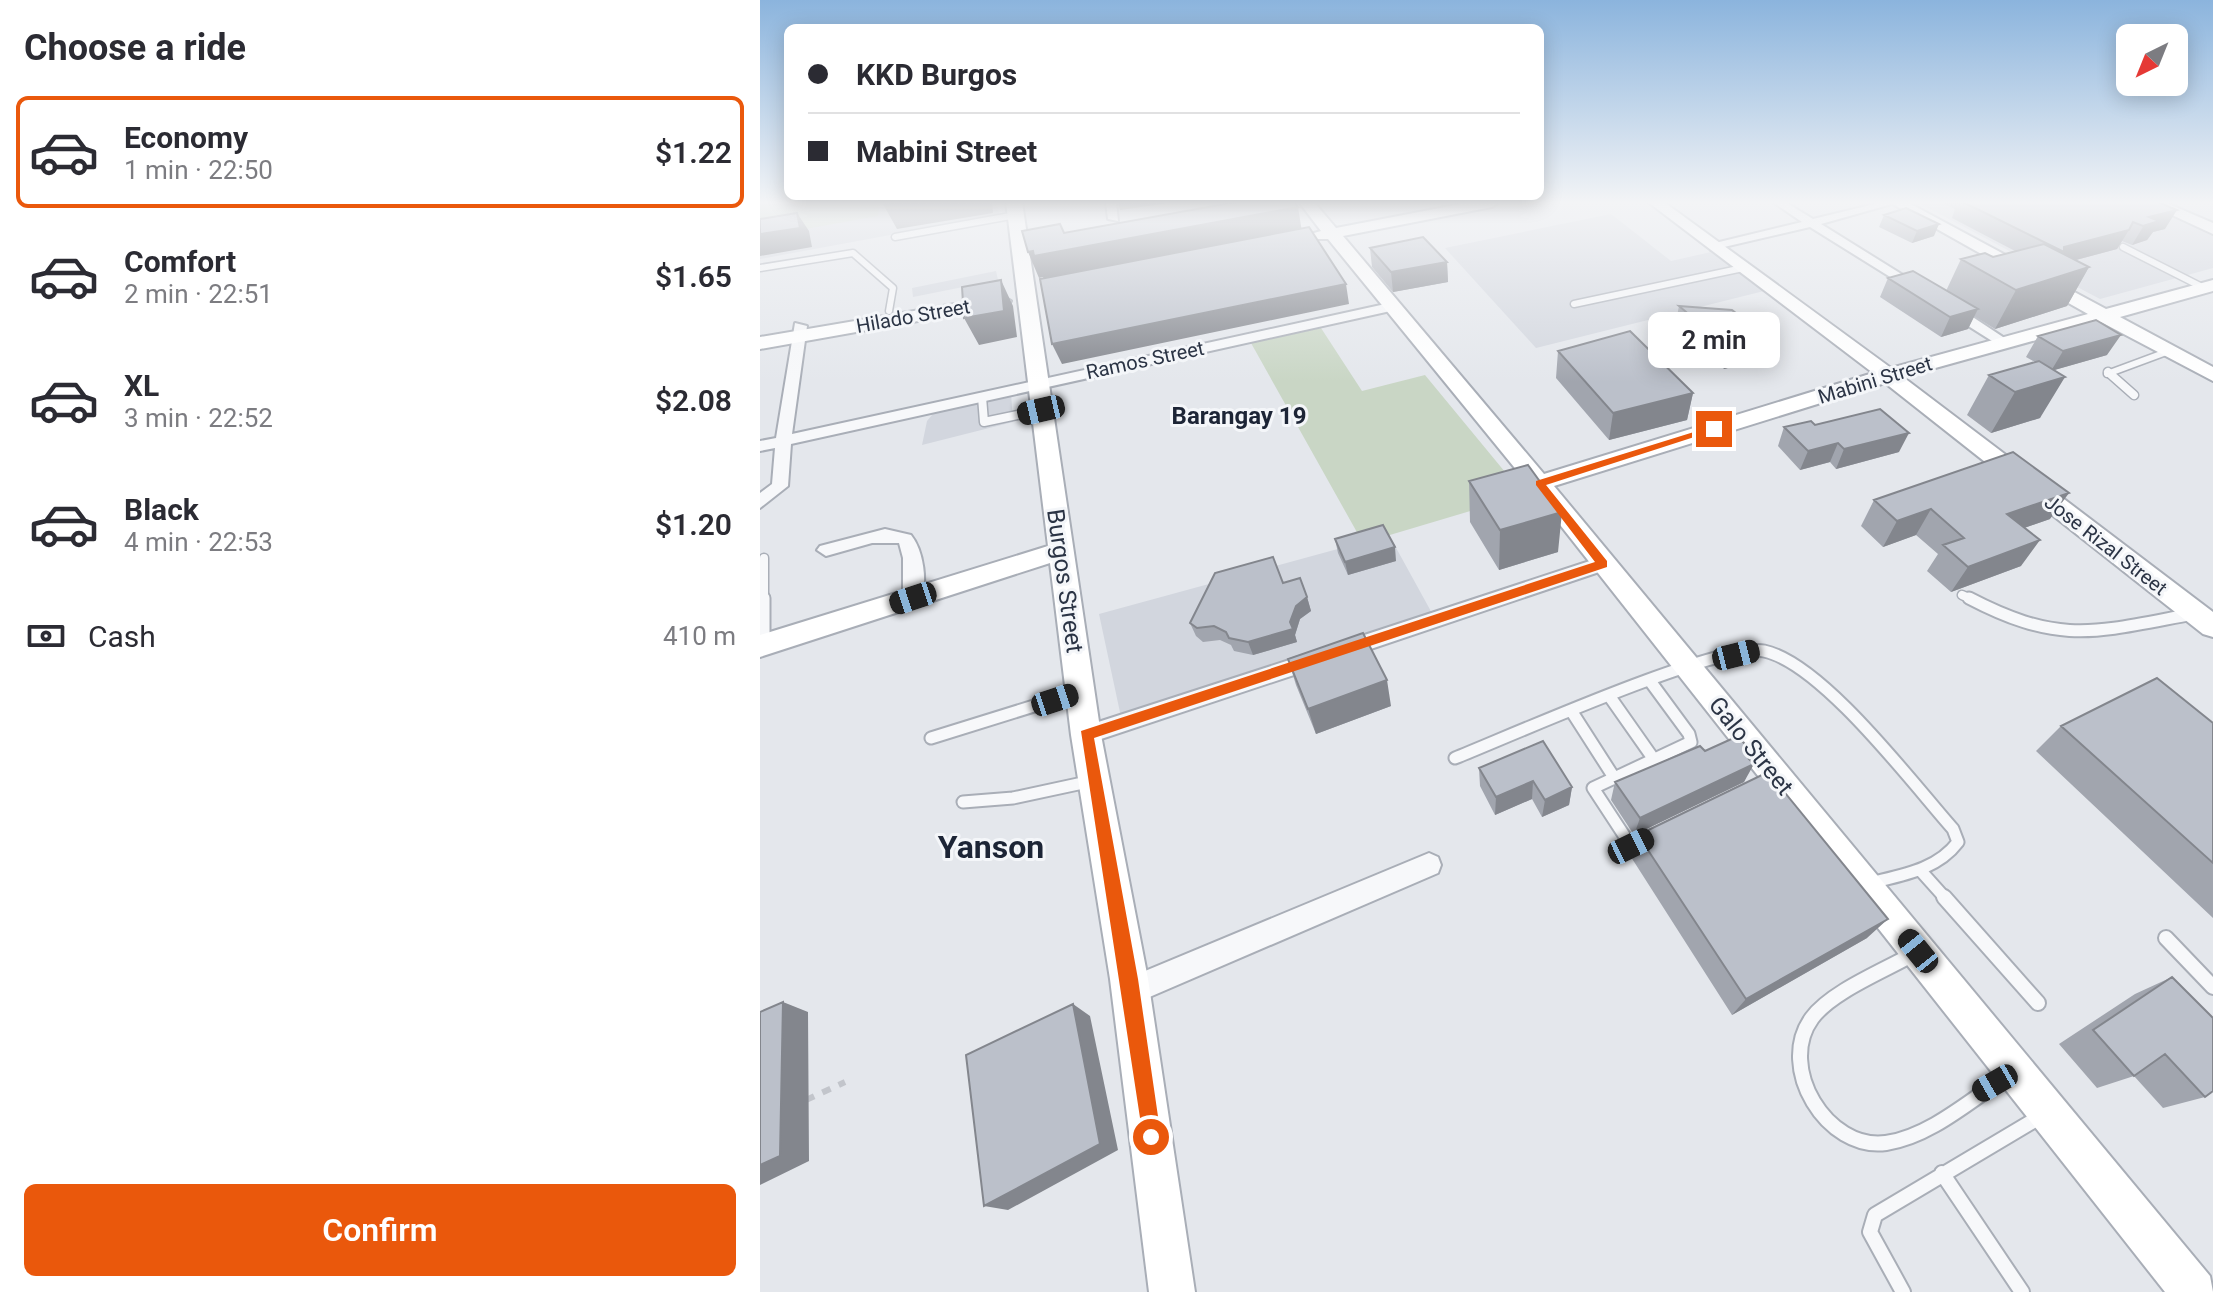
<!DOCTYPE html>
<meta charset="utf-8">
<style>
body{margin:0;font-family:Roboto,sans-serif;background:#f7f7f7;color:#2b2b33;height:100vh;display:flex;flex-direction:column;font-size:30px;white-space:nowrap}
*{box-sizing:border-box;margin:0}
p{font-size:26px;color:#7c7c81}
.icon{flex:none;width:44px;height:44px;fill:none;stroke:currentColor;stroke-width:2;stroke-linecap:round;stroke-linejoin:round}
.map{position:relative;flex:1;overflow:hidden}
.side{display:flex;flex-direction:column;background:#fff;width:760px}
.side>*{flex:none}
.guide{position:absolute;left:24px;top:24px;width:760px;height:176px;border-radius:12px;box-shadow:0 4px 20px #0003;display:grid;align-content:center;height:176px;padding:0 24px;background:#fff}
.needle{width:52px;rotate:223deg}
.fabs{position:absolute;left:1356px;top:24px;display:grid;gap:16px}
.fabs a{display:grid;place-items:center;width:72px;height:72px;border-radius:12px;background:#fff;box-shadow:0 4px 20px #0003;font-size:40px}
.end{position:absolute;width:36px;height:36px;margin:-18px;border:10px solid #ea580c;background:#fff;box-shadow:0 0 0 4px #fff}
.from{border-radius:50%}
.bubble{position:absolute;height:56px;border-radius:12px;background:#fff;box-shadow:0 4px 20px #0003;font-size:26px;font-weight:600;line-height:56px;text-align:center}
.car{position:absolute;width:24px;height:48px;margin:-24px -12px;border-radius:10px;box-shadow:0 0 6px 2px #0007;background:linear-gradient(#222 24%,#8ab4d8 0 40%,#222 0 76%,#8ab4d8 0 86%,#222 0)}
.guide b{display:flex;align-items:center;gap:28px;height:76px;font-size:30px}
.guide b+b{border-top:2px solid #e1e1e2}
.guide i{width:20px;height:20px;background:#2b2b33}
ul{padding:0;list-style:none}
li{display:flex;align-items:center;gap:24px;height:112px;margin:0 16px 12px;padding:0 8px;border:4px solid transparent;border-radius:12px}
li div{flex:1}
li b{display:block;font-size:30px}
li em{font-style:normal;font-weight:600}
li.current{border-color:#ea580c}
li>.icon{width:72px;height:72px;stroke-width:1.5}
h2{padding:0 24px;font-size:36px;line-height:96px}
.pay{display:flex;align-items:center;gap:20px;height:88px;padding:0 24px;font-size:30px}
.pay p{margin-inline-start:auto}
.button{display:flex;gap:16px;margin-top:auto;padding:16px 24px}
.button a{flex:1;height:92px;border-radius:12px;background:#ea580c;color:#fff;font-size:32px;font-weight:600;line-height:92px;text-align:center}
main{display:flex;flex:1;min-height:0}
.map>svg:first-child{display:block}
.built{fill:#d2d6de}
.green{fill:#c9d6c5}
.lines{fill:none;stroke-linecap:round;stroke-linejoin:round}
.lane-far3-casing{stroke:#a9aeb7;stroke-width:9}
.lane-far2-casing{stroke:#a9aeb7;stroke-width:11}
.lane-far1-casing{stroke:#a9aeb7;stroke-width:15}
.lane-casing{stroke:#a9aeb7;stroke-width:18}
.street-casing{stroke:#a9aeb7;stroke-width:4}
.secondary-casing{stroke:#a9aeb7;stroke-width:4}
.path{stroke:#c2c5cb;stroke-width:6;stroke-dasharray:9 9;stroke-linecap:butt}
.lane-far3{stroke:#f7f8fa;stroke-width:6}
.lane-far2{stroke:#f7f8fa;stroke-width:8}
.lane-far1{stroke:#f7f8fa;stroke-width:11}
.lane{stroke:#f7f8fa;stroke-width:14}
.street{fill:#f7f8fa;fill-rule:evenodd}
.secondary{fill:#fff;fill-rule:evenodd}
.wall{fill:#a1a5ae}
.shaded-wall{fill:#83868d}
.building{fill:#bbc0ca;stroke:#83868d;stroke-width:2}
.route{fill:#ea580c}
.labels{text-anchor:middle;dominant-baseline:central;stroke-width:6;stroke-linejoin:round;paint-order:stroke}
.far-street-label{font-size:20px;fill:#2b3445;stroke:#f4f6f9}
.far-quarter-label{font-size:24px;font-weight:bold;fill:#1d2536;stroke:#f4f6f9}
.street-label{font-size:24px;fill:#2b3445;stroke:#f4f6f9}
.near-neighbourhood-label{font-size:32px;font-weight:bold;fill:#1d2536;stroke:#f4f6f9}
</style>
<main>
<section class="side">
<h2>Choose a ride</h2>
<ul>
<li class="current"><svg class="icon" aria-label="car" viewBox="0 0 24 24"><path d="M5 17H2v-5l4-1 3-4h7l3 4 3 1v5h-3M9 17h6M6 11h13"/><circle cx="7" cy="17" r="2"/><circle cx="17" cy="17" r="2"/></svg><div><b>Economy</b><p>1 min · 22:50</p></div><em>$1.22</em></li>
<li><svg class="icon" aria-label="car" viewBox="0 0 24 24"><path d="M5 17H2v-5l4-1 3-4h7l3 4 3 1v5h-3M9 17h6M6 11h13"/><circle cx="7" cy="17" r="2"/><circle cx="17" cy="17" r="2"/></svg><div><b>Comfort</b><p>2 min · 22:51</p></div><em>$1.65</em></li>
<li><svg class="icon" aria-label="car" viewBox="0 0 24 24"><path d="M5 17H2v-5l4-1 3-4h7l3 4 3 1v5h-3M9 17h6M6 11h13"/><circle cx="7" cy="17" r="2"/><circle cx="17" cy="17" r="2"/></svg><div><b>XL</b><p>3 min · 22:52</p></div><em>$2.08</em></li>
<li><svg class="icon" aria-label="car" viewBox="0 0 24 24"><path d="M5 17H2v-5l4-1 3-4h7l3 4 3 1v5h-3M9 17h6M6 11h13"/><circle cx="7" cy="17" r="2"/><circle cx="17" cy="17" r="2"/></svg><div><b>Black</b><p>4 min · 22:53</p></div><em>$1.20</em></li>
</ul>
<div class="pay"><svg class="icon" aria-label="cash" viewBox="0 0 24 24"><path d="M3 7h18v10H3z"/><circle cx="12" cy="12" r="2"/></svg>Cash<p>410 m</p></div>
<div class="button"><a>Confirm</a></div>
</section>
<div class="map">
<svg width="1453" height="1292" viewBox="0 0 1453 1292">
<rect width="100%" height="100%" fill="#e4e7ec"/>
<path class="built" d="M0,202h237l2,13 -239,44z
M1157,202h223l73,33v33l-113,31z
M851,214l60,47 40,-9 53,39 -228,57 -91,-100z
M236,271l2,9 -85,17 -1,-9z
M251,393l2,29 -91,23 5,-24 10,-12z
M629,535l44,80 -312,102 -22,-103z"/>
<path class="green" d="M0,202h120l-2,14 -118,21z
M561,328l41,63 63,-16 99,120 -161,48 -112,-200z"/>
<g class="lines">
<defs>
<path id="lane-far3" d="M135,237l121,-22
M1363,247l81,41
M0,268l93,-15 40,35 -4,23
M814,304l169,-36
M1347,374l62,-23"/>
<path id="lane-far2" d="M1348,372l26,23
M222,397l2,25 57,-12
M4,558v42
M1202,595l11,5"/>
<path id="lane-far1" d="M4,598v46
M1209,598c92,48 127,34 224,16
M850,697l45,64
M812,712l43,67
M171,738l148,-46
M695,758c53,-21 265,-116 309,-107 58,12 149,133 189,178l5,13c-21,28 -56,33 -88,41
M203,802l50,-4 79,-17
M885,840l-14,6 -38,-58 98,-46 -2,-8 -39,-53
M1160,870l26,29"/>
<path id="lane" d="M1184,897l94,106
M1406,938l47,49
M1155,953c-29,17 -83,38 -103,65 -36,49 15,133 74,125 44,-6 87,-45 123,-68
M1182,1173l80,119
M1143,1292l-33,-60 5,-17 168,-100"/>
<path id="street" d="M346,202h10l2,19 -10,-2z
M1013,202h12l28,17 70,-17h16l-78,22 106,66 -11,3 -106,-66 -99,23v-6l91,-22z
M630,303l5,1v6l-604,134 -3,42 -28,22v-15l12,-9 3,-36 -15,3v-10l16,-3 19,-115 12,3 -15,108z
M1188,303l5,1 59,39 -12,3 -57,-36 -2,-3z
M125,529l26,6c13,16 17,49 9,68h-14l-3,-5v-40l-4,-15h-27l-46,13 -9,-6 3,-4z
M842,557l9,7 -3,5 -264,89 -7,-2 -3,-6 3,-6z
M554,652l7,2 3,6 -3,6 -235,78 -8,-2 -3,-7 3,-7 8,-2z
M669,853l9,4 3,8 -3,8 -307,132 -10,-4 -4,-10 4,-10z"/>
<path id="secondary" d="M246,202h16l79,533 47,244 47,313h-46l-39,-313 -39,-244 -21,-172 -290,94v-22l288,-89z
M539,202h15l22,26 135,-26h28l-7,5 -149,29 201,238 329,-101 -225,-171h16l227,166 197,-54 -199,-112h18l199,107 107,-29v11l-93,26 93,50v14l-112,-59 -198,55 310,235v25l-10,-3 -318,-251 -331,103 656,790 3,16h-48l-634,-804 -203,-249h-14v-6l7,-2z
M1384,202h20l49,21v11z
M242,296l9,5 -3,4 -248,44v-12z"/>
</defs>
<use href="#lane-far3" class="lane-far3-casing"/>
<use href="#lane-far2" class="lane-far2-casing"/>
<use href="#lane-far1" class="lane-far1-casing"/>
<use href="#lane" class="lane-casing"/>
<use href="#street" class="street-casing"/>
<use href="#secondary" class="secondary-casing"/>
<path class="path" d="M46,1100l39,-18"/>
<use href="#lane-far3" class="lane-far3"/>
<use href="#lane-far2" class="lane-far2"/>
<use href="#lane-far1" class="lane-far1"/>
<use href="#lane" class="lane"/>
<use href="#street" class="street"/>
<use href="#secondary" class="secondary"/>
</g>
<path class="wall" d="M1180,202h218l7,27 -12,3 -6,8 -15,5 -10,-4 -5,8 -41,11 13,7 -22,39 -72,23 -21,-13 -6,13 -27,8 -61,-40 8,-19 58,13 15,-32 32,-2 22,-6 -63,-33 3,-9z
M1124,215l50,21 -22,7 -33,-16z
M610,248l77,14 1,20 -55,10 -21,-25z
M919,306l89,32 -6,21 -38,10 -49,-43z
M1278,336l69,19 -53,15 -14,48 -49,15 -24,-18 22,-40 46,-13 -9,-5z
M798,351l135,42 -6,27 -78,20 -53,-62z
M1055,425l84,27 -63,17 -6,-7 -30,8 -22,-24 6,-19z
M709,481l89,71 -59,18 -29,-48z
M1114,500l176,19 -26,9 -3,38 -70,26 -24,-21 11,-17 -22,-19 -33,12 -22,-21z
M575,539l61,22 -48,14 -10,-22z
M523,583l24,14 4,14 -11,8 -5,16 2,7 -44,13 -19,-4 -3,-6 -11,-5 -17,2 -7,-6 -6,-13z
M528,659l103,47 -75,28 -20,-49z
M1453,723v195l-177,-167 25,-25z
M945,751l50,5 -11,26 -110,53 -23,-35 4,-18z
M719,768l93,19 -3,18 -27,12 -10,-18 -37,16 -15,-29z
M878,835l229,103 -135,77 -101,-158z
M1412,977l33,120 -42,11 -29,-32 -37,12 -38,-44 76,-50z"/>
<path class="shaded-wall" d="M138,202h94l1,11 -96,16 -14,-25z
M358,202h58l-56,8z
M538,207l4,25 -257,50 -2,-5 -4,1 -11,-26z
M1417,210l-12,19 -12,3 -6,8 -15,5 17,-28z
M37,213l12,18 3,16 -52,9v-22z
M1179,224l-5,12 -22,7 5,-12z
M1369,230l-12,19 -60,16 7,-13v-5z
M687,262l1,20 -55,10 -2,-20z
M1329,267l-22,39 -72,23 21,-39z
M241,280l12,26 4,31 -38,8 -15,-27z
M586,284l3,20 -287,60 -10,-20z
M1218,309l-10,20 -27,8 9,-20z
M1361,335l-14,20 -56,16 12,-20z
M1008,338l-6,21 -38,10 5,-21z
M1305,377l-25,41 -49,15 24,-41z
M933,393l-6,27 -78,20 4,-27z
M1149,433l-10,19 -63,17 8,-20z
M1078,443l-8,19 -30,8 8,-19z
M1309,493l-19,26 -60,21 17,-26z
M1171,509l-15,26 -33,12 14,-26z
M802,512l-4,40 -59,18 1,-40z
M1280,540l-19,26 -70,26 17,-25z
M635,547l1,14 -48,14 -3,-13z
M547,597l4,14 -11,8 -5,16 2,7 -44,13 -5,-13 42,-20 6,-16z
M627,680l4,26 -75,28 -8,-25z
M995,756l-5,10 4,-2 -10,18 -110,53 6,-17z
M773,781l-1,18 -37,16 1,-18z
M812,787l-3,18 -27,12 3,-17z
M1128,919l-21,19 -135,77 14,-16z
M23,1002l25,10 1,149 -49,24v-20z
M313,1004l17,12 28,134 -110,60 -24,-4z"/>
<path class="building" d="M476,202h58l4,5 -264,49 -1,-5 -5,1 -6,-21 38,-7 4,9z
M1203,202h195l19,8 -28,7 10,4 -16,5 -10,-4 -4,8 -65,17v5z
M1146,208l33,16 -22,7 -33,-16z
M37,213l3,15 -40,6v-15z
M549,227l37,57 -294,60 -12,-65z
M663,237l24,25 -56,10 -21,-24z
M1284,244l45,23 -73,23 -55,-31 24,-6 8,4z
M1153,271l65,38 -28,8 -62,-39z
M241,280l3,31 -40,7 -2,-31z
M919,306l53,4 36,28 -39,10z
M1336,320l25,15 -58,16 -25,-15z
M870,331l63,62 -80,20 -55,-62z
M1279,361l26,16 -50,15 -26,-17z
M1120,409l29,24 -65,16 -6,-6 -30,8 -24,-24 27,-6 4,4z
M1253,452l56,41 -62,21 33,26 -72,27 -25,-22 21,-7 -33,-29 -34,12 -23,-21z
M768,465l34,47 -62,18 -31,-49z
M623,525l12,22 -50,15 -10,-23z
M513,557l10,26 17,-5 7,19 -11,9 -6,16 3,7 -45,13 -19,-4 -3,-6 -12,-6 -17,2 -7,-5 25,-50z
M603,633l24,47 -79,29 -20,-50z
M1397,678l56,45v140l-152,-137z
M978,736l17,20 -6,3 5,5 -114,54 -25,-36 85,-36 5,5z
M783,741l29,46 -27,13 -12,-19 -37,16 -17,-29z
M1008,772l120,147 -142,80 -108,-164z
M1412,977l41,41v73l-8,6 -40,-43 -31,22 -41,-46z
M23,1002l-3,154 -20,9v-153z
M313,1004l27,140 -116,62 -18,-151z"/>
<linearGradient id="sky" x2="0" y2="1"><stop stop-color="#8bb4dd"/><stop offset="0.53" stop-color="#f3f4f6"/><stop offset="1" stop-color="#f3f4f6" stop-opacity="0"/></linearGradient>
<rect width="1453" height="382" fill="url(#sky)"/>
<path class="route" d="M950,427l9,2 -173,56 61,76v6l-513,171 44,241 23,158 -3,7 -7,3 -7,-3 -63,-413 514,-169 -59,-77v-4z"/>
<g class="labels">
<g class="far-street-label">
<text transform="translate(153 316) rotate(-10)">Hilado Street</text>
<text transform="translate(385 360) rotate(-12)">Ramos Street</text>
<text transform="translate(1115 380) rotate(-17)">Mabini Street</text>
<text transform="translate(1346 545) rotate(38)">Jose Rizal Street</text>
</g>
<g class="far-quarter-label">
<text x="479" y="416">Barangay 19</text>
</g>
<g class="street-label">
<text transform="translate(305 581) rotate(82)">Burgos Street</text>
<text transform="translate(991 746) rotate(51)">Galo Street</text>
</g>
<g class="near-neighbourhood-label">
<text x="231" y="847">Yanson</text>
</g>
</g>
</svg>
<div class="fabs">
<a><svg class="needle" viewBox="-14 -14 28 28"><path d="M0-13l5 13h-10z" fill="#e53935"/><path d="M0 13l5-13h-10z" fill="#7c7c81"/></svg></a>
</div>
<i class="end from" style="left:391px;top:1137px"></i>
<i class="end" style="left:954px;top:429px"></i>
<div class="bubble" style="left:888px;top:312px;width:132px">2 min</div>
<i class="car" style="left:281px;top:410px;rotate:257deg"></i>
<i class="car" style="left:153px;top:598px;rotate:252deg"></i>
<i class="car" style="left:976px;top:655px;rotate:76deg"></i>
<i class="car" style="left:295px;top:700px;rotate:72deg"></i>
<i class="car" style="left:871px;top:846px;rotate:64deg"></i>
<i class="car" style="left:1158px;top:951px;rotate:321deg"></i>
<i class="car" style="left:1235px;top:1083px;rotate:240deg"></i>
<div class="guide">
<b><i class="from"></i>KKD Burgos</b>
<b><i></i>Mabini Street</b>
</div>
</div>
</main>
